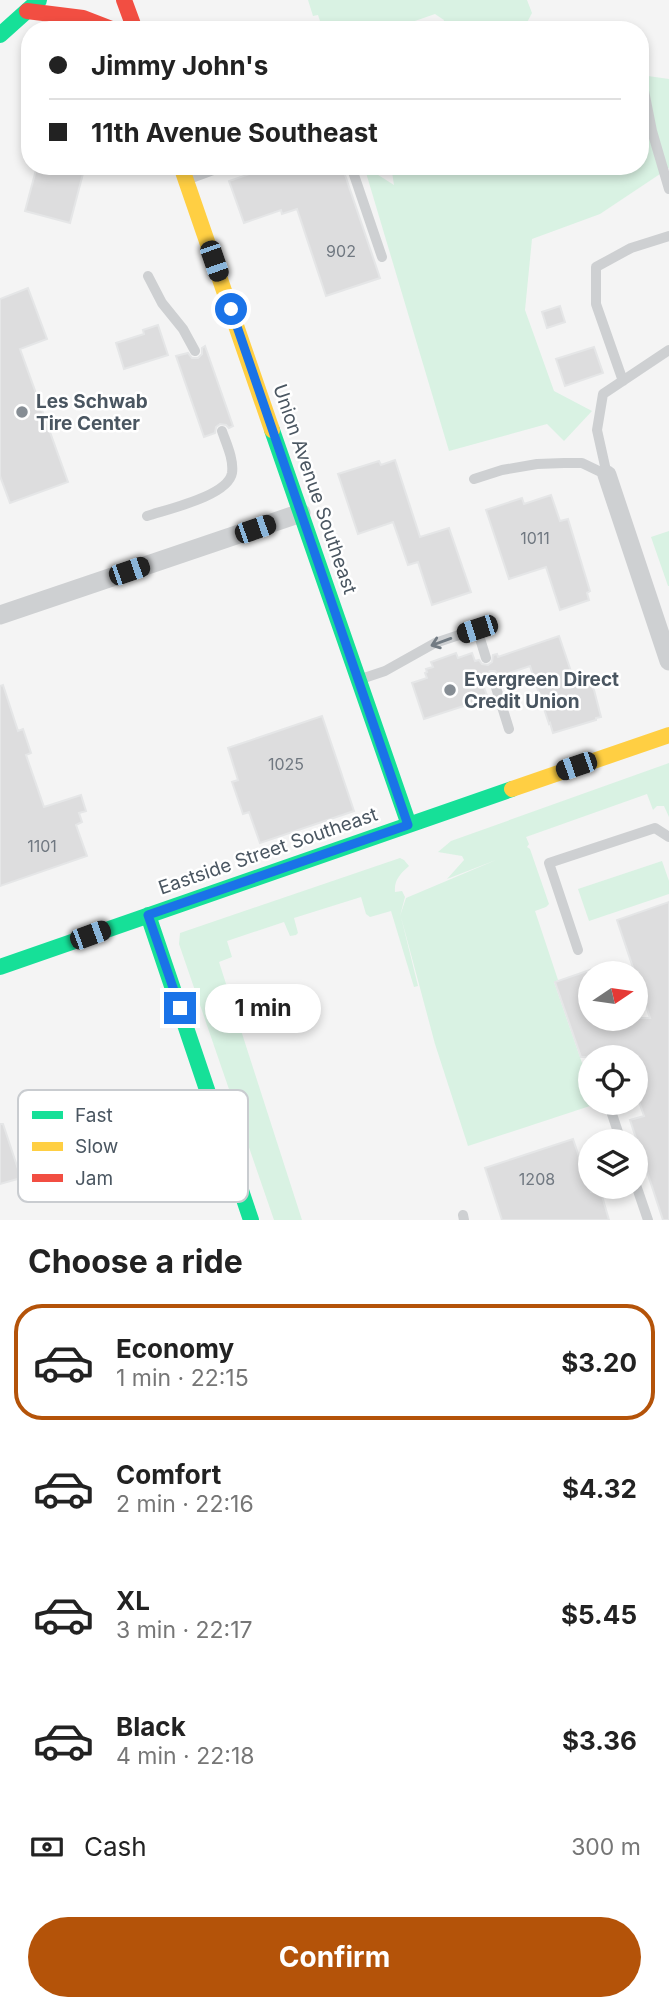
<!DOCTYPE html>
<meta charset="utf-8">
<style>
body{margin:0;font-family:Inter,sans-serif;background:#f2f2f2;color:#222;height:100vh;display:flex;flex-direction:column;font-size:26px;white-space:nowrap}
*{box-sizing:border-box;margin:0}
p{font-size:23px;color:#767676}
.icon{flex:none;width:38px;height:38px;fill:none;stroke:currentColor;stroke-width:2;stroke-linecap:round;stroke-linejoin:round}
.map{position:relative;height:1220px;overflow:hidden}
.panel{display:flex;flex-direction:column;background:#fff;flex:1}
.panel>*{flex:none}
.guide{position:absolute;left:21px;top:21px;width:628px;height:154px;border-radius:28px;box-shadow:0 4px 10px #0003;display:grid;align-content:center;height:154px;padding:0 28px;background:#fff}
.needle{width:46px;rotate:77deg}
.tools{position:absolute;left:578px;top:961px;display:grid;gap:14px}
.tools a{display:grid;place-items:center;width:70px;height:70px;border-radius:50%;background:#fff;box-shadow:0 4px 10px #0003;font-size:35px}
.end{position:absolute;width:32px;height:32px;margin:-16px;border:9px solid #1a73e8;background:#fff;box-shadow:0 0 0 4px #fff}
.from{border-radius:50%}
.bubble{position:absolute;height:49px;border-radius:24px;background:#fff;box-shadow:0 4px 10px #0003;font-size:23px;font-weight:700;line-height:49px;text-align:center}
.car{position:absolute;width:21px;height:42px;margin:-21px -10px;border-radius:9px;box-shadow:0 0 5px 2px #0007;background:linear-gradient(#222 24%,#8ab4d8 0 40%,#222 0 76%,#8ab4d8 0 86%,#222 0)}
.guide b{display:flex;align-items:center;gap:24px;height:66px;font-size:26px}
.guide b+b{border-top:2px solid #e0e0e0}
.guide i{width:18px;height:18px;background:#222}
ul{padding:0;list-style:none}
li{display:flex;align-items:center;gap:21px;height:116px;margin:0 14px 10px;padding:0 14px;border:4px solid transparent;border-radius:28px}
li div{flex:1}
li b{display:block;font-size:26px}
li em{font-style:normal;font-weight:700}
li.on{border-color:#b45309}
li>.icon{width:63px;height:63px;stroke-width:1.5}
h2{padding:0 28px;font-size:32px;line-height:84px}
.pay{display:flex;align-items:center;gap:18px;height:77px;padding:0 28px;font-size:26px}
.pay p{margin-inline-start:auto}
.action{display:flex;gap:14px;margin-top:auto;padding:14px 28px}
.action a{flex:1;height:80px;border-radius:42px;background:#b45309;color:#fff;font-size:28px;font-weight:700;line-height:80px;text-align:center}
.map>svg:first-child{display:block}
.green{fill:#d9f2e3}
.building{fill:#ddddde;stroke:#e5e6e7;stroke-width:2}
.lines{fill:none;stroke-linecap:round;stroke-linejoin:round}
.lane{stroke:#ced0d2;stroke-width:10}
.street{stroke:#ced0d2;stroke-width:19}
.fast{stroke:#16e098;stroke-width:16}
.slow{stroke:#ffcf43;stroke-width:16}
.jam{stroke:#f24e42;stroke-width:16}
.oneway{stroke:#727b83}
.route{stroke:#1a73e8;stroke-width:9}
.poi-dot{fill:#868d94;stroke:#fff;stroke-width:2.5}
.labels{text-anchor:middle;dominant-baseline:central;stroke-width:5;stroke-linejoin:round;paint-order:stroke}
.number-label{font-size:16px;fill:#707881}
.poi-label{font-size:19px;font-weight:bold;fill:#4a5661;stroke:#fff;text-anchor:start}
.street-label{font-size:19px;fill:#4a5661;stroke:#fff}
.key{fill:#fff;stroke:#c9ccd0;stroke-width:2}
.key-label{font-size:19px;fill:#4a5661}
</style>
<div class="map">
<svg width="669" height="1220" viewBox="0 0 669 1220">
<rect width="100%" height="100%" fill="#f4f4f4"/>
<path class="green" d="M308,0h219l5,13 -9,17h-83l4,-10 -9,-6 -46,16h-66l-5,-15 -5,1z
M641,75l28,4v89l-69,46 -68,25 -7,71 29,81 38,20 -28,30 -17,-17 -98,27 -85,-285 30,19 -3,-19h249z
M669,531v55h-1l-17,-49z
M669,763v54l-5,-11h-7l-4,4 -6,-16 -121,43 3,7 -2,3 3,2 19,55 -3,3 -11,4 23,69 -4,2 36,104v16l5,1 1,1 -128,42 -33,-102 -34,-127 17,69 -4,1 -23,-76 -21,6 -4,-3 -5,-17 -67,21 4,15 -2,2 -6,1 -6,-14 -57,19 5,16 -13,5 83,258h-28l-95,-276 1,-11 220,-75 4,2 5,6c-9,8 -15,14 -14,26l7,-1 3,6 -5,19 6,-18 90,-38 -49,19 17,-19 -2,-4 -24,-4 13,-11z
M662,861l7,20v13l-80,27 -11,-32z"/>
<path class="building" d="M37,166h48l-15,57 -45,-12z
M273,166h69l38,112 -54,18 -29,-87 -15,5 -1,-4 -37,13 -15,-42z
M28,288l19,51 -27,10 48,133 -58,21 -10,-27v-177z
M560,306l5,16 -18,6 -5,-16z
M158,325l10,30 -44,14 -8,-26 28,-9 -1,-4z
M205,346l28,80 -4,2 -3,-3 -6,-1 -4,3 -1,6 -11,4 -28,-81 12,-3 4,5h6l4,-4v-6z
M594,347l9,26 -38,13 -9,-27z
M395,460l25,77 29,-9 22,64 -39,13 -14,-43 -10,3 -15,-43 -35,12 -20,-60 41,-13 2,4z
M551,495l9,26 8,-2 22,72 -3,2 2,7 -29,10 -14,-43 -37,12 -23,-69 36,-12 2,6z
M559,636l17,50 13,-4 5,8 7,27 -5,1v2l-43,13 -3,-10 -1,1 -19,-58 -30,10 -5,-5h-5l-4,5v5l-4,1 6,16 -64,21 -12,-36 15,-5 -2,-5 2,-1 -1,-3 7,-2 -2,-5 25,-9 2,5 14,-5 3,8 4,-1 3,4 6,1 4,-3 1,-7 4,-1 1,3z
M3,685l15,46 5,-2 8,24 -5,2 18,52 37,-12 5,16 -7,2 3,9 -6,3 11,31 -87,30v-200z
M322,716l32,95 -94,32 -11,-31 -6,2 -11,-32 6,-2 -10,-32z
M669,902v318h-6l-33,-100 14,-4 -9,-26v-33h-54l-26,-75 35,-12v48h60l-33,-98z
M0,1124h3l18,54 -21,6z
M573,1139l18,53 9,-3 9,31h-107l-17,-52z"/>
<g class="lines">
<path class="lane" d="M640,71l12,60 17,58
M351,166l31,91
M186,180l38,-14
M148,276l14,27 21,26 12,22
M623,381l-27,-77v-37l35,-19 38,-12
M607,475l-10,-45 6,-36 66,-44
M474,479l28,-9 35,-6 27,-1h18l25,12
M147,516c21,-7 81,-20 85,-43 2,-14 -6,-30 -10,-42
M493,678l16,51
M361,679l24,-8 50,-28 42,-14 9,29
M578,950l-29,-87 106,-35 14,9
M610,1102l1,9 10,30
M635,1182l13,38
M463,1215l1,5"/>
<path class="street" d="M607,475l62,186
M0,615l301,-102"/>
<path class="fast" d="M0,35l39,-35
M272,430l137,395
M148,915l103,305
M0,967l512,-178"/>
<path class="slow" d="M181,166l91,264
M512,789l157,-54"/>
<path class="jam" d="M124,0l11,30
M27,11l56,7 31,12"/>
</g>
<defs><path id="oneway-shaft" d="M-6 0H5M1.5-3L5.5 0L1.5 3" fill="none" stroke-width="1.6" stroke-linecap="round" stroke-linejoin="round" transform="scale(1.75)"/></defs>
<use class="oneway" href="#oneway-shaft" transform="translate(441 642) rotate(160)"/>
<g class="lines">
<path class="route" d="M180,1008l-32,-93 260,-90 -177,-516"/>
</g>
<g class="poi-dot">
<circle cx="22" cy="412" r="7"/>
<circle cx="450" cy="690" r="7"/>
</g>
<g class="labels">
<g class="number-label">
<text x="341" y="251">902</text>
<text x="535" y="538">1011</text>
<text x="286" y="764">1025</text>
<text x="42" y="846">1101</text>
<text x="537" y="1179">1208</text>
</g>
<g class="poi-label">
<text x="36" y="401">Les Schwab<tspan x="36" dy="22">Tire Center</tspan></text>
<text x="464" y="679">Evergreen Direct<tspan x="464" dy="22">Credit Union</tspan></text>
</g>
<g class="street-label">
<text transform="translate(315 489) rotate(71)">Union Avenue Southeast</text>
<text transform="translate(268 851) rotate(-19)">Eastside Street Southeast</text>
</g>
</g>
<rect x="18" y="1090" width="230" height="112" rx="10" class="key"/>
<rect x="32" y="1111" width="31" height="8" fill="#16e098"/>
<rect x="32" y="1142" width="31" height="9" fill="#ffcf43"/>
<rect x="32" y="1174" width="31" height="8" fill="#f24e42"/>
<g class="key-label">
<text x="75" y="1122">Fast</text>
<text x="75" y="1153">Slow</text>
<text x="75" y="1185">Jam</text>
</g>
</svg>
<div class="tools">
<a><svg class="needle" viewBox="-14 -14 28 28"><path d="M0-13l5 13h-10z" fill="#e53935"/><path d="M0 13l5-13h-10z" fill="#767676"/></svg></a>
<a><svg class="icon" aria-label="locate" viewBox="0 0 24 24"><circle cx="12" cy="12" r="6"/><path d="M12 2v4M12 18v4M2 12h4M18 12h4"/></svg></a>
<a><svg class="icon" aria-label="layers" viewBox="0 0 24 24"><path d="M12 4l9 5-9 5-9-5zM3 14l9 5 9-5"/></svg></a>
</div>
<i class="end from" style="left:231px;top:309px"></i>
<i class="end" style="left:180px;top:1008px"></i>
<div class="bubble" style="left:205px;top:984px;width:116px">1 min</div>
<i class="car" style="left:214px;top:261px;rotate:161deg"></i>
<i class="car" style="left:255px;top:529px;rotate:71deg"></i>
<i class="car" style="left:129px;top:571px;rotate:71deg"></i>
<i class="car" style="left:477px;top:629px;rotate:252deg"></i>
<i class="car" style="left:576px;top:766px;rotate:251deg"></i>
<i class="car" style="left:90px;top:935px;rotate:70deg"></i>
<div class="guide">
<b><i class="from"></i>Jimmy John's</b>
<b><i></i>11th Avenue Southeast</b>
</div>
</div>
<section class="panel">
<h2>Choose a ride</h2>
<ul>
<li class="on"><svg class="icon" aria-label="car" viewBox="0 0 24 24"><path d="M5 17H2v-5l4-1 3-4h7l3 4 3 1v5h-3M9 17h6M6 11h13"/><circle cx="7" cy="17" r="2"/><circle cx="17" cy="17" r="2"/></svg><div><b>Economy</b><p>1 min · 22:15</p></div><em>$3.20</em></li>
<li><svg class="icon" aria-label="car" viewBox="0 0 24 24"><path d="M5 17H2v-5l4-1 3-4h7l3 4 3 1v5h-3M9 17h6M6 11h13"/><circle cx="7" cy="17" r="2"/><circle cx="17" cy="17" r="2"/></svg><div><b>Comfort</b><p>2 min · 22:16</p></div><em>$4.32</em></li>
<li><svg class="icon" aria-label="car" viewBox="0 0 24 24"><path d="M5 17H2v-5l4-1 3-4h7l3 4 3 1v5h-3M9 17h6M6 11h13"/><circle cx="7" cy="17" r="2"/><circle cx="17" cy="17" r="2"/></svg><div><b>XL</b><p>3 min · 22:17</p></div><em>$5.45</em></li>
<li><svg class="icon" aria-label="car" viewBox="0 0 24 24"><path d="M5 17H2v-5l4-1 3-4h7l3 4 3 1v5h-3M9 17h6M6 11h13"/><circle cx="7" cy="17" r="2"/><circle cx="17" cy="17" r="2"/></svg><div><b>Black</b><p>4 min · 22:18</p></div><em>$3.36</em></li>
</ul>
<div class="pay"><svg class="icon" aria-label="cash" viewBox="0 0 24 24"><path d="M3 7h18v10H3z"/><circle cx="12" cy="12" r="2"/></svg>Cash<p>300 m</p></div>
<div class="action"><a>Confirm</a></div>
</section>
